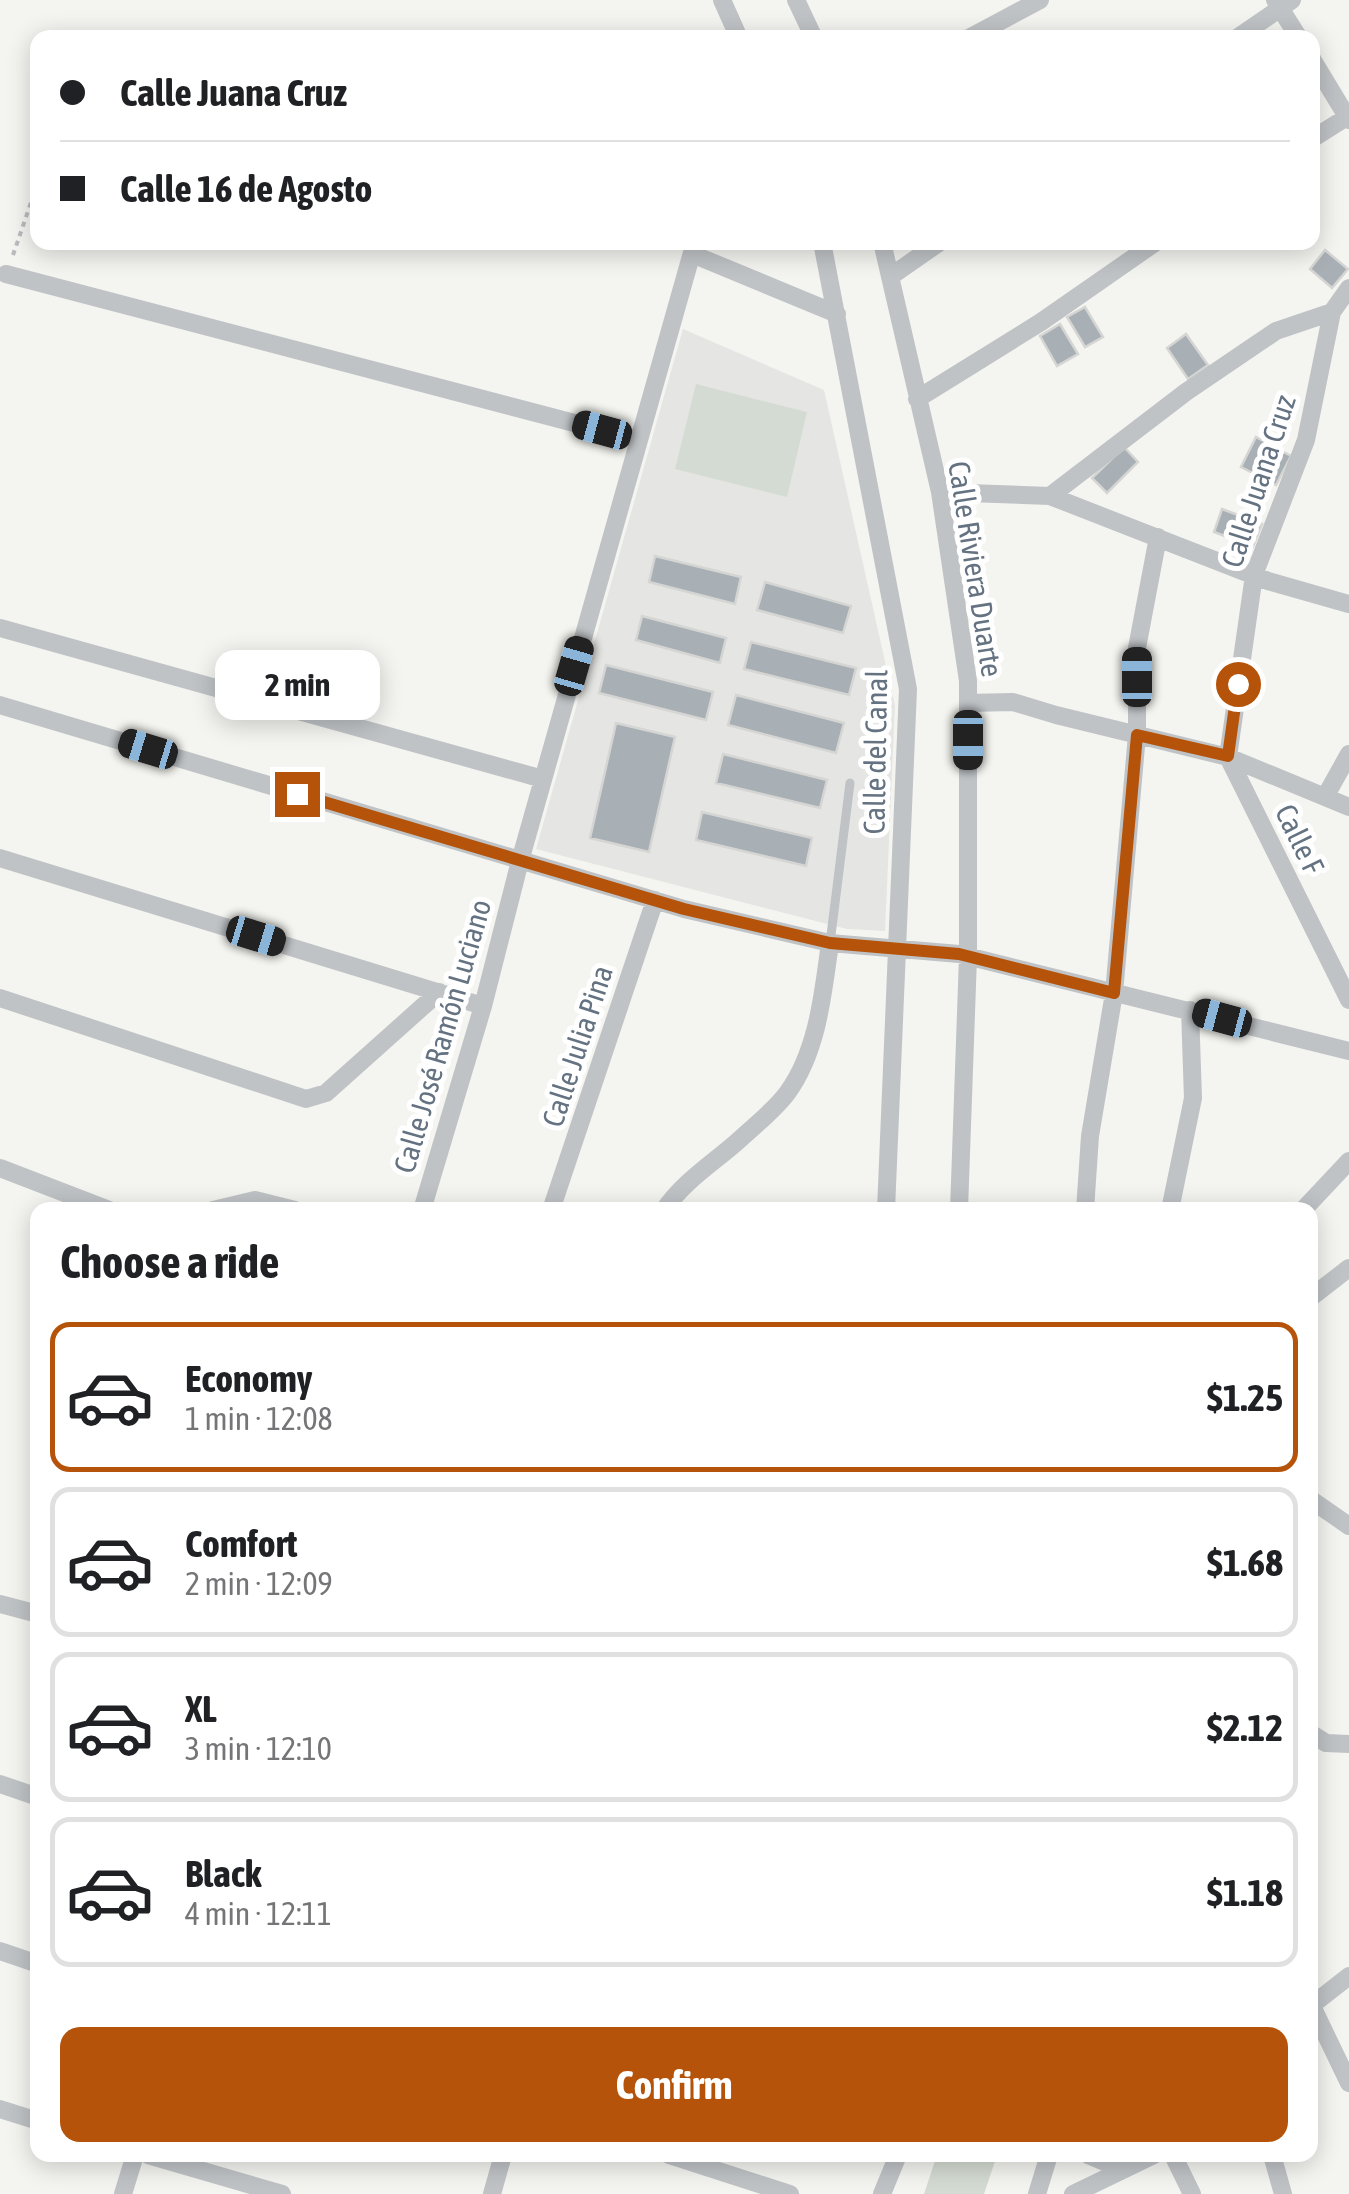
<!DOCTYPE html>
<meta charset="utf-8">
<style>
body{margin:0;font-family:"Asap Condensed",sans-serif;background:#f2f2f2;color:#202124;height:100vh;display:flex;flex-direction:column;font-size:38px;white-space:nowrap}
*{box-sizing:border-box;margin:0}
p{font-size:32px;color:#757577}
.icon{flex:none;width:55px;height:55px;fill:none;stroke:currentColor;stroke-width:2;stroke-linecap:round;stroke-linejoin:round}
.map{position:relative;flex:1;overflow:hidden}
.panel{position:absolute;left:30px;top:1202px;width:1288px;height:960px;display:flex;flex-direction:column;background:#fff;border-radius:20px;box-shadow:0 5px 25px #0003}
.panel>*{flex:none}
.banner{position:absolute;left:30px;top:30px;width:1290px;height:220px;border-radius:20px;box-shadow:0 5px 25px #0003;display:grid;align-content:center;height:220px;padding:0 30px;background:#fff}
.end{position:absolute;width:45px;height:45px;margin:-22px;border:12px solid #b45309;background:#fff;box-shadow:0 0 0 5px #fff}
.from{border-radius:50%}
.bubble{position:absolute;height:70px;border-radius:20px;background:#fff;box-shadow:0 5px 25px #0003;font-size:32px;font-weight:700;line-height:70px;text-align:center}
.car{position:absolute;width:30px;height:60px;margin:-30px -15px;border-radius:12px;box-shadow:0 0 8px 2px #0007;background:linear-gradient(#222 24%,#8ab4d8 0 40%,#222 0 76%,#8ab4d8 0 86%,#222 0)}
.banner b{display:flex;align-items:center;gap:35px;height:95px;font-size:38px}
.banner b+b{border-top:2px solid #e0e0e0}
.banner i{width:25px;height:25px;background:#202124}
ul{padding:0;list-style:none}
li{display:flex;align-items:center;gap:30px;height:150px;margin:0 20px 15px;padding:0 10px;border:5px solid #e0e0e0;border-radius:20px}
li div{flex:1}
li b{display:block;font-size:38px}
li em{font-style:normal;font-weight:700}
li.selected{border-color:#b45309}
li>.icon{width:90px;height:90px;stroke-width:1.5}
h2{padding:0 30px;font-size:45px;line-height:120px}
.button{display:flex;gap:20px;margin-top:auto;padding:20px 30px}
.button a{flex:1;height:115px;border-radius:20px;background:#b45309;color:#fff;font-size:40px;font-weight:700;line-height:115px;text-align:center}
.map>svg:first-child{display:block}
.built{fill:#e5e6e4}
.green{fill:#d4dbd2}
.building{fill:#a8afb5;stroke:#d5d6d3;stroke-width:2.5}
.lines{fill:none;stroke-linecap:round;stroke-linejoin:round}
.path{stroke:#b9bbbd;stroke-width:4;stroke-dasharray:5 5;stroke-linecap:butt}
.lane{stroke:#bfc3c6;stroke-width:9}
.street{stroke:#bfc3c6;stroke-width:18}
.route{stroke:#b45309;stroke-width:12}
.labels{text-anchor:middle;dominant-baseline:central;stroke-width:10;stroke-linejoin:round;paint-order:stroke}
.street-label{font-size:30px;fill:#647281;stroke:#fff}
</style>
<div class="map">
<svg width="1349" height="2194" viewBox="0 0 1349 2194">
<rect width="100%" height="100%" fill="#f4f4f0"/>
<path class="built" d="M683,329l141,61 71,316 -10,225 -38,-2 -311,-80z"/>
<path class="green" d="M696,384l111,28 -20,85 -112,-28z
M937,2155h60l-13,39h-60z"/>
<path class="building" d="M1325,250l23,19 -16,19 -22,-19z
M1085,307l18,30 -18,10 -18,-30z
M1060,324l18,30 -21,12 -17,-30z
M1186,334l22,31 -20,14 -21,-31z
M1256,437l35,19 -15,29 -35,-18z
M1124,447l14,15 -31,31 -15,-15z
M1222,509l40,15 -9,23 -39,-15z
M655,556l86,21 -6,27 -86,-22z
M765,582l86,24 -8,27 -86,-23z
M642,616l84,22 -6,25 -84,-23z
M751,642l105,26 -7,27 -105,-26z
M606,665l107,27 -7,28 -107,-27z
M736,695l108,28 -8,30 -108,-28z
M616,723l59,14 -26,115 -59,-14z
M723,754l104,26 -7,28 -104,-25z
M702,812l110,26 -6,28 -110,-26z"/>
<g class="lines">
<path class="path" d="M13,255l25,-73"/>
<path class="lane" d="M830,943l20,-160"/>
<path class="street" d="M722,0l17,38
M796,0l18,38
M1275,0l24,38
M969,38l71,-38
M1237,38l55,-38
M1312,59l37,61
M1312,139l35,-22
M822,242l86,447 -22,521
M882,242l58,250 28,189v276l-9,253
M692,254l145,60
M6,274l633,166
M891,276l49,-34
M1349,288l-17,24 -26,128 -52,135 -26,182 121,243
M917,399l124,-77 115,-80
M940,492l110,4 218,85 81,23
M1050,496l136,-104 90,-61 56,-19
M0,628l543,151
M968,703l45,-1 43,13 172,42 121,50
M0,705l684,204 146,34 129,11 390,97
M1325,797l24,-43
M0,858l483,148
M0,998l306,101 20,-6 113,-101
M0,1168l109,42
M213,1210l42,-10 40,10
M422,1210l61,-204 37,-145 175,-619
M551,1210l104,-310
M664,1210c20,-29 48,-46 74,-69 16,-15 37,-31 50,-49 30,-42 35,-99 42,-149
M1085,1210l5,-74 24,-143 23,-258v-87l21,-111
M1170,1210l23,-112 -3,-88
M1303,1210l46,-49
M1310,1298l39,-30
M1310,1499l39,27
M0,1604l38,10
M1310,1733l16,10 23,1
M0,1784l38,13
M0,1951l38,13
M1310,2002l39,81
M1312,2005l37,-29
M0,2109l38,12
M148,2155l134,39
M669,2155l121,39
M1088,2155l33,14
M1173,2155l19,39
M1272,2155l11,39
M123,2194l12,-39
M492,2194l11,-39
M882,2194l16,-39
M1037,2194l12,-39
M1073,2194l81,-39"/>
</g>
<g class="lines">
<path class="route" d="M297,794l387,115 146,34 129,11 155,39 23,-258 91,21 10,-72"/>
</g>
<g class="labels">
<g class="street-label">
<text transform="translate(1258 481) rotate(-72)">Calle Juana Cruz</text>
<text transform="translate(976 569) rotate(81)">Calle Riviera Duarte</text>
<text transform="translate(875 752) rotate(-89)">Calle del Canal</text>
<text transform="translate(1300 839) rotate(64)">Calle F</text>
<text transform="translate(442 1036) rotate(-74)">Calle José Ramón Luciano</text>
<text transform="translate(577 1046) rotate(-72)">Calle Julia Pina</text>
</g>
</g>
</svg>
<i class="end from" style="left:1238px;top:684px"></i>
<i class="end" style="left:297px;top:794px"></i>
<div class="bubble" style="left:215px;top:650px;width:165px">2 min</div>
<i class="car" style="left:602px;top:430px;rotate:285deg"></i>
<i class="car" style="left:574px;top:666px;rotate:16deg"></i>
<i class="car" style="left:1137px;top:677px;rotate:0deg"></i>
<i class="car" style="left:968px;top:740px;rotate:180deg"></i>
<i class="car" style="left:148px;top:749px;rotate:287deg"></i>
<i class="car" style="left:256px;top:936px;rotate:107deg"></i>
<i class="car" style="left:1222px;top:1018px;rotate:285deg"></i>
<div class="banner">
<b><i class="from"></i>Calle Juana Cruz</b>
<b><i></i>Calle 16 de Agosto</b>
</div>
<section class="panel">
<h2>Choose a ride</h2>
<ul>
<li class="selected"><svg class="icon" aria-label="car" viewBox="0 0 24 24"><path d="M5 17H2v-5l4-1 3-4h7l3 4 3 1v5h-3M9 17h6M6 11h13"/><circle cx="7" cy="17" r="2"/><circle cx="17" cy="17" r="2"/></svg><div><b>Economy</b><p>1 min · 12:08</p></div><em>$1.25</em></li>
<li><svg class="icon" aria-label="car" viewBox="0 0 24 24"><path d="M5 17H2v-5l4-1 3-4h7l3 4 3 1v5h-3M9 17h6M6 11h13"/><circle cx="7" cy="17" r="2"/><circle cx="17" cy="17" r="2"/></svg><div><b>Comfort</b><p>2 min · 12:09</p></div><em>$1.68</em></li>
<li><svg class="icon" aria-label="car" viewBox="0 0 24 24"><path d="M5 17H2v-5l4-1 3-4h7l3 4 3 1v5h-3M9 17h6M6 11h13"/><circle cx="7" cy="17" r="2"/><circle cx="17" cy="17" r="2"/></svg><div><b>XL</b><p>3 min · 12:10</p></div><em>$2.12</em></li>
<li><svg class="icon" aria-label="car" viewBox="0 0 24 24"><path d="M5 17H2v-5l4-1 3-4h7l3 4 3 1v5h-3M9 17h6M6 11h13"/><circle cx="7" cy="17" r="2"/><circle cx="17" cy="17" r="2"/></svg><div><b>Black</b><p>4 min · 12:11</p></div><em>$1.18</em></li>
</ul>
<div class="button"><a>Confirm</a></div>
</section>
</div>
